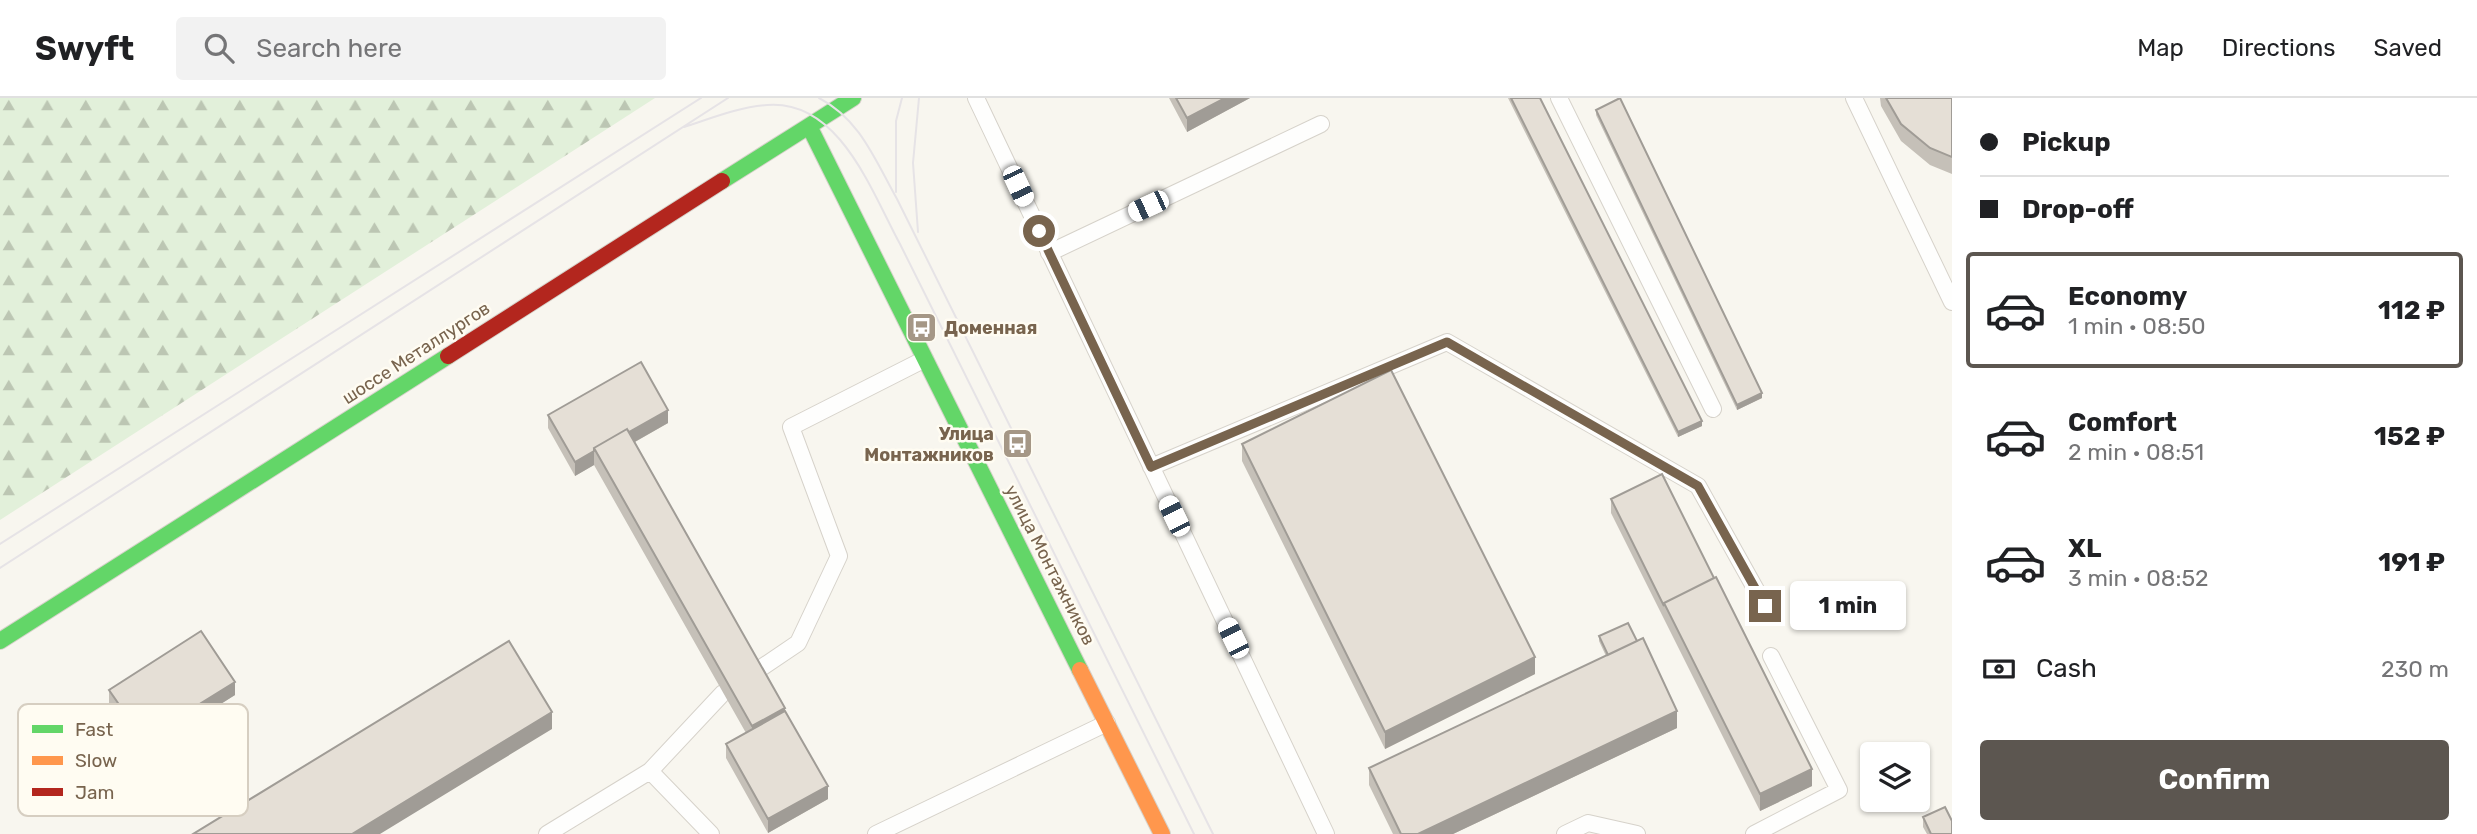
<!DOCTYPE html>
<meta charset="utf-8">
<style>
body{margin:0;font-family:Rubik,sans-serif;background:#f2f2f2;color:#202124;height:100vh;display:flex;flex-direction:column;font-size:26px;white-space:nowrap}
*{box-sizing:border-box;margin:0}
p{font-size:23px;color:#757577}
.icon{flex:none;width:38px;height:38px;fill:none;stroke:currentColor;stroke-width:2;stroke-linecap:round;stroke-linejoin:round}
.map{position:relative;flex:1;overflow:hidden}
.details{display:flex;flex-direction:column;background:#fff;width:525px}
.details>*{flex:none}
.guide{display:grid;align-content:center;height:154px;padding:0 28px;background:#fff}
.fabs{position:absolute;left:1860px;top:644px;display:grid;gap:14px}
.fabs a{display:grid;place-items:center;width:70px;height:70px;border-radius:7px;background:#fff;box-shadow:0 2px 5px #0004;font-size:35px}
.end{position:absolute;width:32px;height:32px;margin:-16px;border:9px solid #78644e;background:#fff;box-shadow:0 0 0 4px #fff}
.from{border-radius:50%}
.bubble{position:absolute;height:49px;border-radius:7px;background:#fff;box-shadow:0 2px 5px #0004;font-size:23px;font-weight:700;line-height:49px;text-align:center}
.car{position:absolute;width:21px;height:42px;margin:-21px -10px;border-radius:9px;box-shadow:0 0 5px 2px #0007;background:linear-gradient(#fff 24%,#345 0 40%,#fff 0 76%,#345 0 86%,#fff 0)}
.guide b{display:flex;align-items:center;gap:24px;height:66px;font-size:26px}
.guide b+b{border-top:2px solid #e0e0e0}
.guide i{width:18px;height:18px;background:#202124}
ul{padding:0;list-style:none}
li{display:flex;align-items:center;gap:21px;height:116px;margin:0 14px 10px;padding:0 14px;border:4px solid transparent;border-radius:7px}
li div{flex:1}
li b{display:block;font-size:26px}
li em{font-style:normal;font-weight:700}
li.active{border-color:#5c5650}
li>.icon{width:63px;height:63px;stroke-width:1.5}
.pay{display:flex;align-items:center;gap:18px;height:77px;padding:0 28px;font-size:26px}
.pay p{margin-inline-start:auto}
.button{display:flex;gap:14px;margin-top:auto;padding:14px 28px}
.button a{flex:1;height:80px;border-radius:7px;background:#5c5650;color:#fff;font-size:28px;font-weight:700;line-height:80px;text-align:center}
header{display:flex;align-items:center;gap:42px;box-sizing:border-box;height:98px;padding:0 35px;background:#fff;border-bottom:2px solid #e0e0e0}
header strong{font-size:33px}
nav{display:flex;gap:38px;margin-inline-start:auto;font-size:24px}
.search{width:490px;height:63px;background:#f2f2f2;display:flex;align-items:center;gap:18px;box-sizing:border-box;padding:0 24px;border-radius:7px;color:#757577;font-size:26px}
main{display:flex;flex:1;min-height:0}
.map>svg:first-child{display:block}
.forest{fill:url(#forest-firs)}
.lines{fill:none;stroke-linecap:round;stroke-linejoin:round}
.lane-casing{stroke:#d6d2ca;stroke-width:18}
.fast-casing{stroke:#d6d2ca;stroke-width:18}
.slow-casing{stroke:#d6d2ca;stroke-width:18}
.jam-casing{stroke:#d6d2ca;stroke-width:18}
.lane{stroke:#fefefd;stroke-width:16}
.fast{stroke:#63d668;stroke-width:16}
.slow{stroke:#ff974d;stroke-width:16}
.jam{stroke:#b3261e;stroke-width:16}
.tram{stroke:#e6e3e6;stroke-width:2}
.wall{fill:#c5c0b8}
.shaded-wall{fill:#a09c96}
.building{fill:#e5dfd6;stroke:#a09c96;stroke-width:2}
.route{stroke:#78644e;stroke-width:9}
.labels{text-anchor:middle;dominant-baseline:central;stroke-width:5;stroke-linejoin:round;paint-order:stroke}
.poi-label{font-size:18px;font-weight:bold;fill:#78644e;stroke:#fffcf2;text-anchor:start}
.street-label{font-size:18px;fill:#78644e;stroke:#fffcf2}
.key{fill:#fffcf2;stroke:#d6cec1;stroke-width:2}
.key-label{font-size:19px;fill:#78644e}
</style>
<header>
<strong>Swyft</strong>
<div class="search"><svg class="icon" aria-label="search" viewBox="0 0 24 24"><circle cx="10" cy="10" r="6"/><path d="M15 15l6 6"/></svg>Search here</div>
<nav><a>Map</a><a>Directions</a><a>Saved</a></nav>
</header>
<main>
<div class="map">
<svg width="1952" height="736" viewBox="0 0 1952 736">
<defs>
<pattern id="forest-firs" width="22" height="20" patternUnits="userSpaceOnUse" patternTransform="scale(1.75)"><rect width="22" height="20" fill="#e2f0da"/><path d="M5 1l3.5 6h-7zM16 11l3.5 6h-7z" fill="#bcc6b3"/></pattern>
</defs>
<rect width="100%" height="100%" fill="#f8f6ef"/>
<path class="forest" d="M0,0h655l-655,422z"/>
<g class="lines">
<defs>
<path id="lane" d="M976,0l350,736
M1559,0l154,311
M1854,0l98,204
M1049,155l272,-129
M1151,369l296,-125 251,144 67,120
M755,574l43,-29 41,-87 -48,-129 134,-68
M650,673l61,63
M547,736l103,-63 73,-78
M876,736l231,-111
M1565,736l23,-11 49,11
M1754,736l85,-44 -68,-134"/>
<path id="fast" d="M809,28l44,-28
M722,83l87,-55 271,544
M0,543l448,-285"/>
<path id="slow" d="M1080,572l82,164"/>
<path id="jam" d="M448,258l274,-175"/>
</defs>
<use href="#lane" class="lane-casing"/>
<use href="#fast" class="fast-casing"/>
<use href="#slow" class="slow-casing"/>
<use href="#jam" class="jam-casing"/>
<use href="#lane" class="lane"/>
<use href="#fast" class="fast"/>
<use href="#slow" class="slow"/>
<use href="#jam" class="jam"/>
<path class="tram" d="M819,0c41,21 56,62 78,101l316,635
M684,29c28,-9 55,-20 83,-22 73,-6 105,88 133,139l294,590
M896,94v-71l6,-23
M918,134l-5,-69 6,-65
M0,446l701,-446
M0,470l728,-470"/>
</g>
<path class="wall" d="M1169,0h81l-63,34z
M1508,0h32l162,328 -24,11z
M1880,0h72v76l-22,-9 -29,-24 -20,-35z
M1596,12l166,288 -25,12 -141,-295z
M548,317l120,8 -33,19 150,269 43,88 -60,34 -42,-75v-14l20,-11 -152,-268 -19,11 -27,-48z
M1242,346l293,230 -150,75 -143,-288z
M1611,401l201,287 -52,25 -149,-298z
M1599,538l78,92 -224,106h-60l-24,-49v-17l237,-112 -7,-15z
M109,592l126,5 -92,58 -34,-49z
M1923,719l29,17h-25l-4,-7z"/>
<path class="shaded-wall" d="M1225,0h25l-63,34v-14z
M1762,295v5l-25,12v-5z
M668,312v13l-67,38 -5,-11z
M1702,323v5l-24,11v-5z
M594,353v14l-19,11v-14z
M1535,559v17l-150,75v-17z
M235,584v13l-92,58v-14z
M785,610v17l-33,18v-17z
M1677,613v17l-224,106h-35z
M552,614v17l-172,105h-28z
M1812,671v17l-52,25v-17z
M828,688v13l-60,34v-14z"/>
<path class="building" d="M1176,0h49l-38,20z
M1511,0h29l162,323 -24,11z
M1620,0l142,295 -25,12 -141,-295z
M1886,0h66v59l-22,-9 -29,-24z
M641,264l27,48 -39,22 -2,-3 -33,19v3l-19,11 -27,-47z
M1391,272l144,287 -150,75 -143,-288z
M627,331l158,279 -33,18 -158,-278z
M1662,376l52,104 -50,25v3l-53,-107z
M1716,479l96,192 -52,25 -96,-191z
M1628,525l9,18 -29,14 -9,-19z
M201,533l34,51 -92,57 -34,-49z
M1643,540l34,73 -259,123h-17l-32,-66z
M509,543l43,71 -200,122h-159z
M785,613l43,75 -60,33 -42,-75z
M1945,709l7,14v13h-21l-8,-17z"/>
<g class="lines">
<path class="route" d="M1039,133l112,236 296,-125 251,144 67,120"/>
</g>
<defs>
<symbol id="bus-square" viewBox="-11 -11 22 22"><rect x="-9" y="-9" width="18" height="18" rx="4" fill="#a59786" stroke="#fffcf2"/><path d="M-5-6H5V4H4V6H2V4H-2V6H-4V4H-5ZM-3.5-4V0h7V-4ZM-3.5 1.2v1.5H-2V1.2ZM2 1.2v1.5H3.5V1.2Z" fill="#fff"/></symbol>
</defs>
<g fill-rule="evenodd">
<use href="#bus-square" x="904" y="212" width="35" height="35"/>
<use href="#bus-square" x="1000" y="328" width="35" height="35"/>
</g>
<g class="labels">
<g class="poi-label">
<text x="944" y="230">Доменная</text>
<text x="994" y="336" text-anchor="end">Улица<tspan x="994" dy="21">Монтажников</tspan></text>
</g>
<g class="street-label">
<text transform="translate(416 255) rotate(-33)">шоссе Металлургов</text>
<text transform="translate(1050 467) rotate(63)">улица Монтажников</text>
</g>
</g>
<rect x="18" y="606" width="230" height="112" rx="10" class="key"/>
<rect x="32" y="627" width="31" height="8" fill="#63d668"/>
<rect x="32" y="658" width="31" height="9" fill="#ff974d"/>
<rect x="32" y="690" width="31" height="8" fill="#b3261e"/>
<g class="key-label">
<text x="75" y="638">Fast</text>
<text x="75" y="669">Slow</text>
<text x="75" y="701">Jam</text>
</g>
</svg>
<div class="fabs">
<a><svg class="icon" aria-label="layers" viewBox="0 0 24 24"><path d="M12 4l9 5-9 5-9-5zM3 14l9 5 9-5"/></svg></a>
</div>
<i class="end from" style="left:1039px;top:133px"></i>
<i class="end" style="left:1765px;top:508px"></i>
<div class="bubble" style="left:1790px;top:483px;width:116px">1 min</div>
<i class="car" style="left:1018px;top:88px;rotate:155deg"></i>
<i class="car" style="left:1148px;top:108px;rotate:245deg"></i>
<i class="car" style="left:1174px;top:418px;rotate:334deg"></i>
<i class="car" style="left:1233px;top:540px;rotate:334deg"></i>
</div>
<section class="details">
<div class="guide">
<b><i class="from"></i>Pickup</b>
<b><i></i>Drop-off</b>
</div>
<ul>
<li class="active"><svg class="icon" aria-label="car" viewBox="0 0 24 24"><path d="M5 17H2v-5l4-1 3-4h7l3 4 3 1v5h-3M9 17h6M6 11h13"/><circle cx="7" cy="17" r="2"/><circle cx="17" cy="17" r="2"/></svg><div><b>Economy</b><p>1 min · 08:50</p></div><em>112 ₽</em></li>
<li><svg class="icon" aria-label="car" viewBox="0 0 24 24"><path d="M5 17H2v-5l4-1 3-4h7l3 4 3 1v5h-3M9 17h6M6 11h13"/><circle cx="7" cy="17" r="2"/><circle cx="17" cy="17" r="2"/></svg><div><b>Comfort</b><p>2 min · 08:51</p></div><em>152 ₽</em></li>
<li><svg class="icon" aria-label="car" viewBox="0 0 24 24"><path d="M5 17H2v-5l4-1 3-4h7l3 4 3 1v5h-3M9 17h6M6 11h13"/><circle cx="7" cy="17" r="2"/><circle cx="17" cy="17" r="2"/></svg><div><b>XL</b><p>3 min · 08:52</p></div><em>191 ₽</em></li>
</ul>
<div class="pay"><svg class="icon" aria-label="cash" viewBox="0 0 24 24"><path d="M3 7h18v10H3z"/><circle cx="12" cy="12" r="2"/></svg>Cash<p>230 m</p></div>
<div class="button"><a>Confirm</a></div>
</section>
</main>
